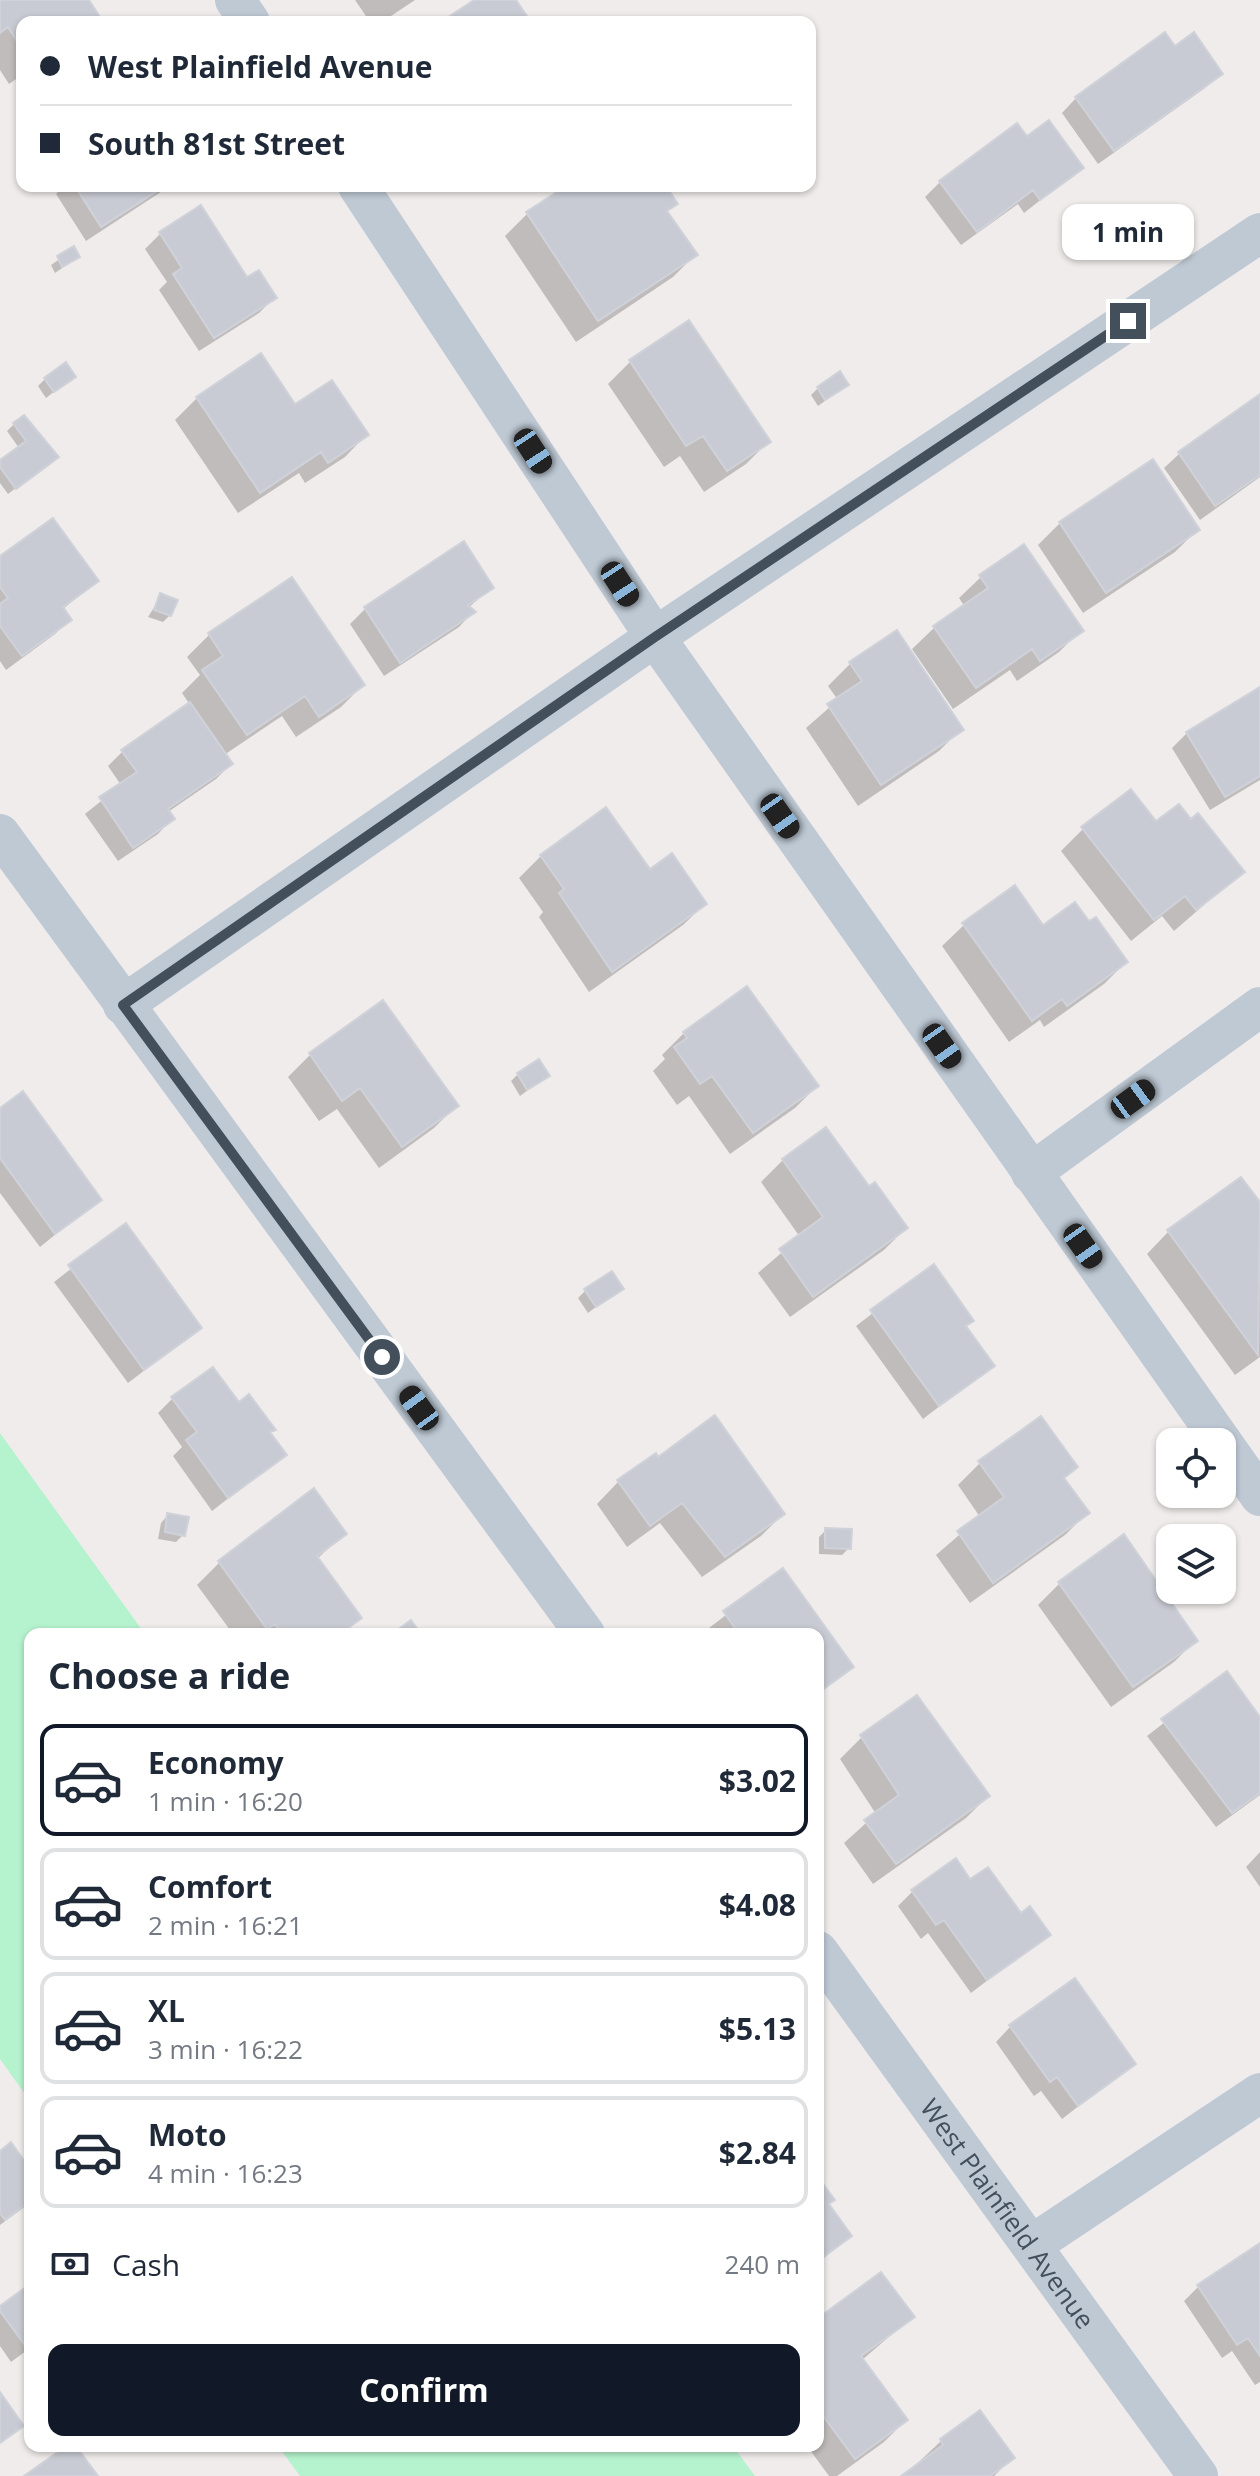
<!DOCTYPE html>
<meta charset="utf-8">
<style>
body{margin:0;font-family:"Open Sans",sans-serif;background:#f6f6f7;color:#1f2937;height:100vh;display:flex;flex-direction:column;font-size:30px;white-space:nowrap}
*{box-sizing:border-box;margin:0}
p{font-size:26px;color:#747a83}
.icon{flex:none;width:44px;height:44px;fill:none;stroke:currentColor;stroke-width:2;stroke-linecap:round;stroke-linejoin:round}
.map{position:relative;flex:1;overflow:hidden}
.side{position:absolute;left:24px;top:1628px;width:800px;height:824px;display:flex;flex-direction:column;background:#fff;border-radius:16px;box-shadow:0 2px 6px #0004}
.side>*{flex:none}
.guide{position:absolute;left:16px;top:16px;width:800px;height:176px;border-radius:16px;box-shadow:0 2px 6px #0004;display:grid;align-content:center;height:176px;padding:0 24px;background:#fff}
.fabs{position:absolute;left:1156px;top:1428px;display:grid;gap:16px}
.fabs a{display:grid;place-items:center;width:80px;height:80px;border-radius:16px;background:#fff;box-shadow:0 2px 6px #0004;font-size:40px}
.end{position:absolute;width:36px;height:36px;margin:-18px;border:10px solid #43505c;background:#fff;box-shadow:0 0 0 4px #fff}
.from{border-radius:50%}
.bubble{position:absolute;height:56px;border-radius:16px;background:#fff;box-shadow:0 2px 6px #0004;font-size:26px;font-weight:700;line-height:56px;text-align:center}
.car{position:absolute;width:24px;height:48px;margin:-24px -12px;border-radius:10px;box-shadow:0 0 6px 2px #0007;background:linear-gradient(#222 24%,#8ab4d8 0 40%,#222 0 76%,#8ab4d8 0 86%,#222 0)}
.guide b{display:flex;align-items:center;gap:28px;height:76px;font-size:30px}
.guide b+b{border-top:2px solid #e0e1e3}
.guide i{width:20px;height:20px;background:#1f2937}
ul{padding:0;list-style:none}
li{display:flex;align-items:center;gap:24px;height:112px;margin:0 16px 12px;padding:0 8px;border:4px solid #e0e1e3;border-radius:16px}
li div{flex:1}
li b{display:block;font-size:30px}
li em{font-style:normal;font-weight:700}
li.current{border-color:#111827}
li>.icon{width:72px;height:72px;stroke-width:1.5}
h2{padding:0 24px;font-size:36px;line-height:96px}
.pay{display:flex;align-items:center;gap:20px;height:88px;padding:0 24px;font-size:30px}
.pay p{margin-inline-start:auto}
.action{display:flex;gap:16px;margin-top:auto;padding:16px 24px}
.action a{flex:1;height:92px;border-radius:16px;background:#111827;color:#fff;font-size:32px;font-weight:700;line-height:92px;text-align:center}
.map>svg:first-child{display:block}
.green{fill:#b5f3ce}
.shadow{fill:#0003}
.building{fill:#c8cbd3;stroke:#d0d2d9;stroke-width:2}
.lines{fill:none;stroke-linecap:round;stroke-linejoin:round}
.street{stroke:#bec9d4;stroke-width:40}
.route{stroke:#43505c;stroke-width:10}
.labels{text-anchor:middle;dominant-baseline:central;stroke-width:8;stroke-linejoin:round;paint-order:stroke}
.street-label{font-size:26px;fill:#43505c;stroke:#fff}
</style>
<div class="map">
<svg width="1260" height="2476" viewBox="0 0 1260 2476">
<rect width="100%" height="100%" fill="#f0ecec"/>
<path class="green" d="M0,1433l145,201h-115v467l-30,-42z
M278,2446h455l22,30h-455z"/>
<path class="shadow" d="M0,0h87l6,22h-71v53l-13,9 -9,-14z
M355,0h60l-33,22h-12z
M1174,49l46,24 -15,15 -107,76 -36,-51 14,-15z
M1027,139l54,29 -57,45 -6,-9 -57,41 -36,-48 15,-15z
M63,186h107l-84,55 -30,-47z
M569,186h94l12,18 -9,9 29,42 -22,22 -97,65 -71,-106 22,-22z
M160,234l87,46 27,18 -15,15 -60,38 -40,-61 8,-8 -22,-33z
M74,249l4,8 -23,16 -4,-8z
M688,323l80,119 -22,22 -42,28 -24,-36 -16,11 -56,-83 22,-22z
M73,377l-27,21 -8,-12 7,-7z
M847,385l-29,21 -7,-11 7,-7z
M1260,396v81l-60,43 -36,-52 15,-14z
M197,398l98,9 71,28 -21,22 -40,26 -6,-10 -61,40 -63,-93z
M14,424l22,12 4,-3 17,24 -49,37 -8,-11v-21l19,-14 -12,-17z
M1152,462l45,68 -22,22 -92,61 -45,-68 22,-22z
M463,544l28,44 -23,20 5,4 -14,15 -75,49 -34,-52 15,-15z
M0,559l97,22 -34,28 7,10 -15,15 -49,36 -6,-9z
M981,577l100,53 -22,22 -42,29 -7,-11 -57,39 -41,-60 22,-21 31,-21 -6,-9z
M292,579l71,106 -22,22 -45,30 -14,-21 -58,39 7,9 -15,15 -48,33 4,7 -14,15 -40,27 -33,-47 36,-29 -13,-19 15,-15 67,-46 -8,-12 18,-18 -13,-18 22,-22z
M161,596l9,19 -7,7 -15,-5z
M896,633l65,96 -22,22 -81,55 -52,-78 32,-28 -10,-14 22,-22z
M1260,690v90l-50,30 -38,-62 15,-15z
M1156,824l86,48 -68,59 -12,-15 -31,25 -70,-90 22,-22z
M541,856l109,15 55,33 -22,21 -94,67 -50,-75 4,-5 -24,-34z
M1088,924l38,38 -22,22 -60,43 -4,-7 -31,22 -67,-96 22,-21 79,3z
M746,988l71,98 -22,22 -65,46 -41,-58 -12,9 -24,-34 12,-12 -3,-4 22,-22z
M310,1055l146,51 -22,22 -55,40 -42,-59 -18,12 -31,-44z
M518,1074l29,2 -27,20 -9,-15z
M0,1110l99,89 -59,48 -40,-54z
M826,1130l42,59 38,39 -22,22 -94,67 -32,-44 42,-36 -39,-55 22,-22z
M1241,1179l19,27v151l-25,18 -88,-121 21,-22z
M126,1226l74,102 -72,55 -74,-101z
M933,1267l31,60 28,39 -69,53 -67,-93z
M621,1288l-33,25 -10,-15 7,-7z
M173,1398l65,6 35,26 -4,4 15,21 -72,56 -39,-55 9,-9 -24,-34z
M658,1459l125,55 -22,22 -59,41 -42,-54 -33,24 -30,-43 21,-22z
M980,1463l95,4 -12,13 24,33 -22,22 -95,68 -34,-48 44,-38 -22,-32z
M314,1491l31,42 -28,26 43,59 -16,16h-111l-36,-49 22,-22z
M168,1515l15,20 -7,7 -18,-3 3,-16z
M826,1530l23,18 -7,7 -23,-1v-17z
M783,1571l68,95 -33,29v-61h-104l-5,-6z
M1060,1583l136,57 -22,22 -63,45 -73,-102z
M1227,1674l33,47v74l-44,32 -69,-91z
M862,1737l126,59 -22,22 -93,66 -29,-41 32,-29 -36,-55z
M1260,1852v35l-14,-20z
M970,1882l78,52 -77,59 -43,-60 -7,6 -23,-33 15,-15z
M1010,2027l123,37 -71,55 -21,-28 -7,5 -38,-54z
M0,2153l30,20v30l-30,22z
M818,2180l9,25 23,31 -32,27z
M1260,2245v137l-5,3 -23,-34 -10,7 -38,-57 15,-15z
M30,2287v61l-19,14 -11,-16v-38z
M912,2317l-50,43 44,60 -22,22 -47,34h-8l-22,-30h11v-125z
M980,2413l32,45 -18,18h-90l37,-35z"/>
<path class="building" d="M0,0h89l11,17 -7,5h-71v27l-14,-22 -8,6z
M474,0h42l15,22h-90z
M1165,32l10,14 19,-14 29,42 -109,77 -39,-54z
M1049,120l35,48 -44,32 -7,-10 -56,42 -38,-51 78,-58 10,13z
M75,186h90l-64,41z
M566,186h100l12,18 -11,7 31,44 -100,66 -72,-109z
M201,205l46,72 12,-7 18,28 -63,40 -41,-64 9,-6 -23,-36z
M74,246l6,11 -18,10 -5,-11z
M689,320l82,122 -44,29 -24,-35 -17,10 -57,-86z
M261,353l34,51 37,-24 37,55 -41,28 -7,-11 -61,41 -64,-96z
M66,362l10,15 -22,15 -10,-14z
M840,371l9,14 -24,15 -8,-13z
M1260,394v81l-45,31 -37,-54z
M24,415l35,42 -43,32 -16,-22v-7l26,-19 -13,-18z
M1153,459l47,71 -94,63 -47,-71z
M53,518l46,63 -36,26 9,13 -50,36 -22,-30v-22l8,-6 -8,-11v-31z
M464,541l30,47 -26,17 8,7 -76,51 -36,-56z
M1024,544l60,87 -44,30 -8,-12 -56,39 -43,-62 55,-38 -9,-13z
M292,577l73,108 -46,32 -14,-21 -58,39 -45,-65 21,-14 -15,-23z
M160,593l18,7 -7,16 -17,-6z
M897,630l67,100 -83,55 -54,-81 35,-23 -13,-19z
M1260,687v89l-35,21 -39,-65z
M190,702l43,62 -65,45 7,10 -42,29 -34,-51 38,-25 -16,-22z
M1131,789l25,32 23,-17 12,15 7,-6 47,59 -49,38 -11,-14 -31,24 -73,-93z
M606,807l44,62 22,-16 35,51 -95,68 -53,-79 5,-4 -24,-34z
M1015,885l28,40 32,-23 14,19 7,-4 32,45 -61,44 -5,-7 -30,22 -70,-98z
M747,986l72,100 -66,47 -41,-57 -12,8 -26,-37 13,-9 -4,-6z
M383,1000l76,106 -57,41 -42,-59 -18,13 -33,-48z
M539,1059l11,17 -23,14 -10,-17z
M23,1091l79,109 -47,34 -55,-76v-50z
M826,1127l43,59 6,-4 33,46 -95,69 -34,-48 44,-32 -41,-58z
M1241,1177l19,25 -2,153 -91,-125z
M126,1223l76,105 -58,42 -76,-105z
M934,1264l40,57 -8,5 29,40 -56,40 -69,-96z
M612,1271l12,18 -28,18 -12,-18z
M213,1367l26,35 10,-8 27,36 -6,2 17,23 -59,43 -42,-58 11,-8 -26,-35z
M715,1415l70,99 -60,43 -43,-54 -32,23 -33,-46 39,-27 2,4z
M1041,1416l37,51 -14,11 26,35 -97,70 -36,-52 47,-34 -26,-36z
M314,1488l33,46 -30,22 45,62 -22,16h-58l-7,-10 -8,5 -49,-68z
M167,1513l22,4 -4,19 -20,-4z
M825,1528l27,1 -1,20 -26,-1z
M1124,1534l74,107 -65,46 -75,-105z
M783,1568l71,99 -36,26v-59h-79l-16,-23z
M411,1620l10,14h-29z
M1227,1671l33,46v76l-28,20 -71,-94z
M917,1695l73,101 -94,68 -32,-44 35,-25 -39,-60z
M956,1858l14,21 18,-12 33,46 9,-7 21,29 -64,45 -43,-60 -8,5 -25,-35z
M1075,1978l61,86 -58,42 -21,-29 -7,5 -41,-57z
M11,2142l19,27v32l-25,19 -5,-7v-62z
M818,2177l17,23 -6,4 23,32 -34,25z
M1260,2243v113l-12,-18 -11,7 -40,-60z
M881,2272l34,45 -54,39 47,64 -53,39 -37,-50v-91z
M30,2284v62l-3,2 -27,-37v-5z
M0,2392l24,34 -24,17z
M980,2410l35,48 -25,18h-89l42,-31 -3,-6z
M66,2446h10l22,30h-74z"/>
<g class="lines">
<g class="street">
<path d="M235,0l15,22"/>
<path d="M358,186l297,451 567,805"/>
<path d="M0,834l585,800"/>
<path d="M123,1005l532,-368 605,-404"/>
<path d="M1031,1173l229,-166"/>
<path d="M1222,1442l38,54"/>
<path id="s1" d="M818,1951l380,525"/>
<path d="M1033,2244l227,-151"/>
</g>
</g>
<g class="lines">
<path class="route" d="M382,1357l-259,-352 532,-368 473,-316"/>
</g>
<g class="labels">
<g class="street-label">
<text stroke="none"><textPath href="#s1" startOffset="324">West Plainfield Avenue</textPath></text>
</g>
</g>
</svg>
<div class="fabs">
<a><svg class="icon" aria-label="locate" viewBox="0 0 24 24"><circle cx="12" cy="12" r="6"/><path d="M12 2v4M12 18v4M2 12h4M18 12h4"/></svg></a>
<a><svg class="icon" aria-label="layers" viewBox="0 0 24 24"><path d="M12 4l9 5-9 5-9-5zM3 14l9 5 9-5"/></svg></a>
</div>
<i class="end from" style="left:382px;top:1357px"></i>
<i class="end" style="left:1128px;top:321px"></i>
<div class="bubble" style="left:1062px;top:204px;width:132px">1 min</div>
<i class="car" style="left:533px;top:451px;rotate:147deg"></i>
<i class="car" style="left:620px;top:584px;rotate:147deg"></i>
<i class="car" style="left:780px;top:816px;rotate:145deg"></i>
<i class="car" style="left:942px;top:1046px;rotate:145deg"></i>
<i class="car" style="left:1133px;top:1099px;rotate:54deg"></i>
<i class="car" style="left:1083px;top:1246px;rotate:145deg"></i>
<i class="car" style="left:419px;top:1408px;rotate:324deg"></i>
<div class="guide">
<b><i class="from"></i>West Plainfield Avenue</b>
<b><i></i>South 81st Street</b>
</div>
<section class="side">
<h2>Choose a ride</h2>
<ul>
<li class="current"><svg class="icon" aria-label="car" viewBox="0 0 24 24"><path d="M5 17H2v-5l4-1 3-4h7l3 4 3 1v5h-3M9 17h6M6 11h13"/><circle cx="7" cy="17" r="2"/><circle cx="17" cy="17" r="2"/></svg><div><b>Economy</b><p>1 min · 16:20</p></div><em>$3.02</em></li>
<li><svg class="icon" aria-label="car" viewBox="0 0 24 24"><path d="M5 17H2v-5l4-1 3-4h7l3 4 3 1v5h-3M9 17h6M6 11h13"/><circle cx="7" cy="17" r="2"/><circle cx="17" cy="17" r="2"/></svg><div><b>Comfort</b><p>2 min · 16:21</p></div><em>$4.08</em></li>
<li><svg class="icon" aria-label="car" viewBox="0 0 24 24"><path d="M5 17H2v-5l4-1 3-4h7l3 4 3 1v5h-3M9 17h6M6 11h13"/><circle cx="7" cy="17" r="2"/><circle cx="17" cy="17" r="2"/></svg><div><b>XL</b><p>3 min · 16:22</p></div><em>$5.13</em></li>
<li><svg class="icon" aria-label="car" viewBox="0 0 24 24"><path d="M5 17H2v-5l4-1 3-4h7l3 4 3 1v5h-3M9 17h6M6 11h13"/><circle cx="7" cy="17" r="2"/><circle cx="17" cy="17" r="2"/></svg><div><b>Moto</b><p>4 min · 16:23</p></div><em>$2.84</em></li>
</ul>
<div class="pay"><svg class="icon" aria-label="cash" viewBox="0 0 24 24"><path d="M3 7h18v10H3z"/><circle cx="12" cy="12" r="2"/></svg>Cash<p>240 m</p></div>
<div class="action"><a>Confirm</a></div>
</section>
</div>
